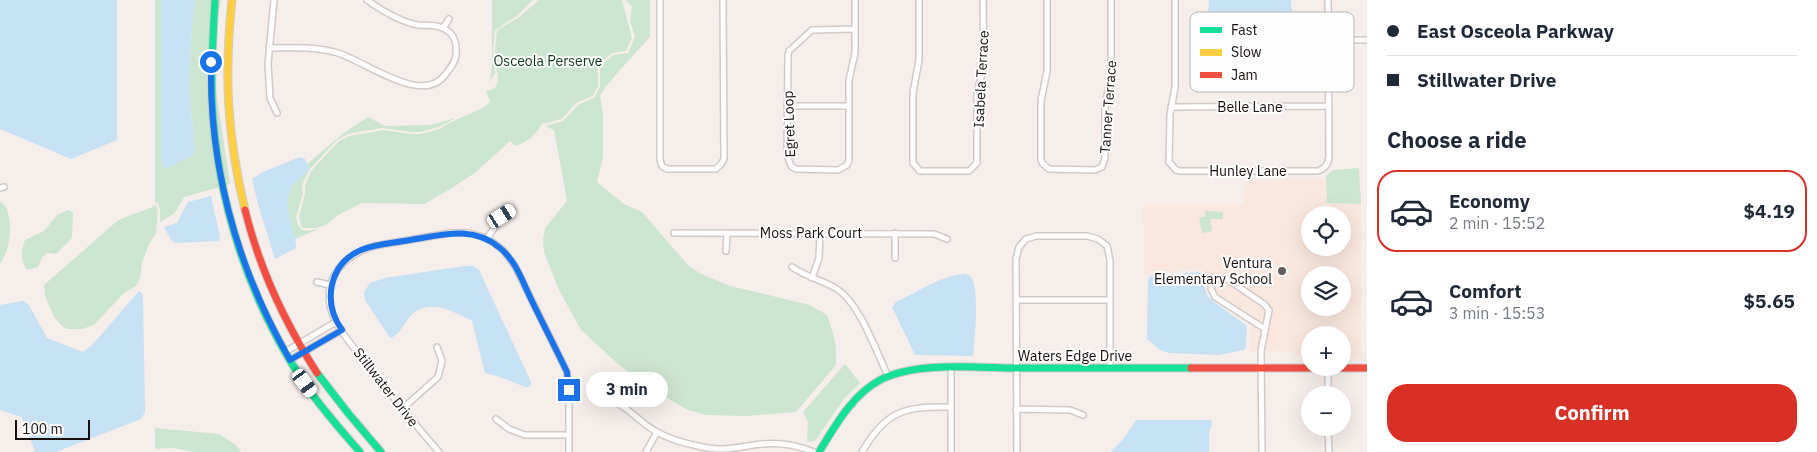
<!DOCTYPE html>
<meta charset="utf-8">
<style>
body{margin:0;font-family:"IBM Plex Sans",sans-serif;background:#f2f2f3;color:#1f2937;height:100vh;display:flex;flex-direction:column;font-size:19px;white-space:nowrap}
*{box-sizing:border-box;margin:0}
p{font-size:16px;color:#747a83}
.icon{flex:none;width:28px;height:28px;fill:none;stroke:currentColor;stroke-width:2;stroke-linecap:round;stroke-linejoin:round}
.map{position:relative;flex:1;overflow:hidden}
.panel{display:flex;flex-direction:column;background:#fff;width:450px}
.panel>*{flex:none}
.top-card{display:grid;align-content:center;height:110px;padding:0 20px;background:#fff}
.tools{position:absolute;left:1301px;top:206px;display:grid;gap:10px}
.tools a{display:grid;place-items:center;width:50px;height:50px;border-radius:50%;background:#fff;box-shadow:0 5px 20px #0002;font-size:25px}
.scale{position:absolute;left:15px;bottom:12px;width:75px;box-sizing:border-box;padding-left:5px;border:2px solid #160f0c;border-top:0;font-size:14px;line-height:18px;white-space:nowrap;color:#160f0c;-webkit-text-stroke:4px #fdfdfd;paint-order:stroke}
.end{position:absolute;width:22px;height:22px;margin:-11px;border:6px solid #1a73e8;background:#fff;box-shadow:0 0 0 2px #fff}
.from{border-radius:50%}
.bubble{position:absolute;height:35px;border-radius:18px;background:#fff;box-shadow:0 5px 20px #0002;font-size:16px;font-weight:800;line-height:35px;text-align:center}
.car{position:absolute;width:15px;height:30px;margin:-15px -8px;border-radius:6px;box-shadow:0 0 4px 1px #0007;background:linear-gradient(#fff 24%,#345 0 40%,#fff 0 76%,#345 0 86%,#fff 0)}
.top-card b{display:flex;align-items:center;gap:18px;height:48px;font-size:19px}
.top-card b+b{border-top:1px solid #e0e1e3}
.top-card i{width:12px;height:12px;background:#1f2937}
ul{padding:0;list-style:none}
li{display:flex;align-items:center;gap:15px;height:82px;margin:0 10px 8px;padding:0 10px;border:2px solid transparent;border-radius:20px}
li div{flex:1}
li b{display:block;font-size:19px}
li em{font-style:normal;font-weight:800}
li.on{border-color:#d93025}
li>.icon{width:45px;height:45px;stroke-width:1.5}
h2{padding:0 20px;font-size:22px;line-height:60px}
.primary-button{display:flex;gap:10px;margin-top:auto;padding:10px 20px}
.primary-button a{flex:1;height:58px;border-radius:20px;background:#d93025;color:#fff;font-size:20px;font-weight:800;line-height:58px;text-align:center}
main{display:flex;flex:1;min-height:0}
.map>svg:first-child{display:block}
.built{fill:#fae7dd;fill-rule:evenodd}
.green{fill:#cce5d0}
.water{fill:#c6e0f4}
.lines{fill:none;stroke-linecap:round;stroke-linejoin:round}
.street-casing{stroke:#d2cac7;stroke-width:8}
.fast-casing{stroke:#d2cac7;stroke-width:9}
.slow-casing{stroke:#d2cac7;stroke-width:9}
.jam-casing{stroke:#d2cac7;stroke-width:9}
.street{stroke:#fefcfc;stroke-width:5}
.fast{stroke:#16e098;stroke-width:7}
.slow{stroke:#ffcf43;stroke-width:7}
.jam{stroke:#f24e42;stroke-width:7}
.route{stroke:#1a73e8;stroke-width:6}
.poi-dot{fill:#645d5a;stroke:#fdfdfd;stroke-width:2}
.labels{text-anchor:middle;dominant-baseline:central;stroke-width:4;stroke-linejoin:round;paint-order:stroke}
.park-label{font-size:14px;fill:#103921;stroke:#fdfdfd}
.street-label{font-size:14px;fill:#160f0c;stroke:#fdfdfd}
.poi-label{font-size:14px;fill:#160f0c;stroke:#fdfdfd;text-anchor:end}
.key{fill:#fdfdfd;stroke:#b8b6b5;stroke-width:1}
.key-label{font-size:14px;fill:#160f0c}
</style>
<main>
<div class="map">
<svg width="1367" height="452" viewBox="0 0 1367 452">
<rect width="100%" height="100%" fill="#f6eeea"/>
<path class="built" d="M1325,179l2,25h34v155h-18l-1,-24h-32v24h-7l-13,-8h-41l2,-25 -39,-29 -4,-6 1,-10 -7,-12 -58,4 -1,-69h100l2,-24zM1310,215h32v33h-32zM1310,275h32v33h-32z"/>
<path class="green" d="M155,0h6v160l3,8 30,-14c1,-18 -3,-36 -4,-54 -1,-33 1,-67 5,-100h17c-5,63 -5,125 8,187l-36,10 -10,17 -14,8v-11l-2,-8 -3,-1z
M218,0h3l-5,30 -1,53 15,101 -5,2c-12,-61 -13,-125 -7,-186z
M492,0h41l-16,16 -22,14 -2,22 2,21 -5,8 2,-16z
M539,0h83l10,38 -6,13 -14,2 -14,12v21l-5,10 -17,7 -14,16 -20,5c-7,12 -14,17 -26,22l-6,-5 -34,31 -24,16 -28,16 -62,-1 -24,12 -12,10 -10,3h-14l-3,-11 6,-23v-8l6,-15 28,-30 10,-5 34,-6 28,4h9l20,-5 7,-5 36,-16 7,-6 -4,-11 9,-3 3,-7 -3,-29 2,-22 21,-12z
M626,0h24v37l-30,33 -16,19 -4,7 3,17v44l-6,25 27,22 18,8 46,53 13,9 29,12 80,19 17,10 6,18 3,15v17l-40,47 -49,4 -41,-1 -18,-5 -30,-17 -39,-28 -38,-35 -22,-40 -15,-38 -1,-13 2,-11 22,-27 -13,-71 -9,-4 18,-5 15,-16 17,-8 5,-11v-20l13,-11 15,-2 7,-16 -5,-16 2,-15z
M368,117l17,9 45,-1 26,-7 -17,9 -19,5h-9l-29,-4 -34,6 -11,6 -27,29 -8,16 1,9 -7,23 2,8 3,4 5,2 13,-2 -24,10c-7,-18 -13,-41 -1,-57 5,-6 12,-7 15,-13l-2,-5 38,-32z
M1359,168l2,36 -34,-1 -1,-27 7,-6z
M0,201c12,7 11,32 8,45 -1,6 -5,13 -8,18z
M156,205l2,6 -2,22 -7,11 -7,19 -2,16 -4,7 -12,7 -30,32 -12,4h-15l-6,-4 -7,-8 -6,-14 -3,-8 -1,-10 72,-63c12,-8 27,-10 40,-17z
M68,210l5,2 -1,26 -16,16 -9,-1 -5,4 -4,10 -11,3c-7,-10 -6,-19 -2,-30l19,-9 13,-16z
M1205,211l18,1v7h-13l2,12 -10,2 -3,-16h6z
M845,364l15,19 -16,16 -29,42 -8,1 1,-20 -5,-10z
M155,428l64,6 17,11 5,7h-45l-22,-4 -19,1z"/>
<path class="water" d="M0,0h117v140l-46,19 -71,-30z
M161,0h34c-4,33 -6,67 -5,100 1,18 5,36 4,54l-20,11 -10,3 -3,-8z
M1209,0h82v7l4,9 8,2h19l-1,45 -10,9 -57,2 -38,-1c-12,-15 -8,-54 -7,-73z
M300,157l5,2 4,10c-4,7 -14,10 -18,20 -10,20 5,39 5,59l-21,11 -17,-55 -6,-25 11,-7z
M211,196l9,41 -1,4 -44,2 -4,-3 -7,-13 13,-4 11,-21z
M464,266h9l6,4 52,112 -1,5h-5l-25,-10 -15,-4 -13,-52c-21,-11 -49,-26 -66,1 -5,7 -8,14 -16,16l-25,-38 -1,-8 6,-9 15,-5z
M1200,272l7,23 3,4 37,27 -1,21 -2,3 -25,5 -50,-2 -9,-3 -13,-11 1,-60 3,-3z
M966,274c3,2 5,2 6,5 7,11 3,62 1,77l-58,-1 -23,-48 4,-5c22,-10 45,-27 70,-28z
M139,291l3,2 1,4 2,115 -4,7 -85,33h-21l-11,-30 -3,-5 -21,-7v-105l23,-4 6,4 18,33 36,14 10,-8z
M1136,420h75l1,5 -3,7v20h-98l13,-14z"/>
<g class="lines">
<defs>
<path id="street" d="M274,0l-6,64 2,34 7,15
M660,0v160l2,6 5,3h49l5,-5 3,-5 -1,-159
M855,0v53l-6,27v80l-2,5 -9,5 -42,-1 -5,-3 -4,-11 1,-100 1,-4 23,-21 43,-1
M919,0v60l-6,33v70l7,8h49l8,-8v-70l7,-27 -1,-66
M1047,0v71l-6,30v59l2,4 6,5 46,1 7,-3 3,-9v-53l6,-27v-78
M1175,0v87l-5,28 -1,47 7,8 4,1h138c7,-3 10,-6 11,-14l-1,-157
M443,28l6,-9
M1329,40h38
M269,48c23,0 47,-2 69,5 27,8 84,53 107,22 5,-6 10,-12 11,-20 1,-9 -1,-19 -8,-24 -9,-7 -19,-5 -30,-6 -17,-3 -37,-15 -51,-25
M787,106h62
M1171,107l158,-1
M0,188l4,-1
M674,233l260,1 13,5
M487,238l16,-22 9,-6
M726,251l1,-18
M895,258v-25
M792,267c14,10 31,13 45,22 23,15 39,62 51,87
M812,278l7,-20 1,-25
M317,282l13,3
M1016,300h94
M285,352l51,-30
M290,360l52,-30
M1328,368v27
M614,402c16,6 27,22 43,30 16,9 34,13 51,16 20,3 35,-2 54,-4 18,-2 35,1 52,8
M402,409l36,-32 4,-16 -5,-14
M1016,409l54,1 13,5
M496,419l13,10 16,6h44
M1328,428l1,24
M439,452c-22,-25 -43,-51 -63,-77 -13,-17 -30,-34 -40,-53 -18,-36 2,-65 38,-76l76,-13h18l19,5 16,12 12,16 52,106 2,18v62
M646,452l11,-20
M862,452c24,-42 44,-46 89,-45
M951,452v-84
M1017,452l-1,-193 3,-12 7,-8 10,-3h51l11,3 9,7 3,14v108
M1262,452l-1,-101 8,-41 -5,-6 -37,-25 -10,-1 -5,5 -1,6 4,8 50,32"/>
<path id="fast" d="M215,0c-2,33 -4,66 -3,99 4,100 37,202 93,285 16,24 36,46 55,68
M317,373l31,40 33,39
M819,452c16,-26 33,-57 61,-72 37,-19 98,-12 139,-12 57,0 115,0 172,0"/>
<path id="slow" d="M232,0c-8,76 -5,135 13,210"/>
<path id="jam" d="M245,210c14,57 40,113 72,163
M1191,368h176"/>
</defs>
<use href="#street" class="street-casing"/>
<use href="#fast" class="fast-casing"/>
<use href="#slow" class="slow-casing"/>
<use href="#jam" class="jam-casing"/>
<use href="#street" class="street"/>
<use href="#fast" class="fast"/>
<use href="#slow" class="slow"/>
<use href="#jam" class="jam"/>
</g>
<g class="lines">
<path class="route" d="M211,62c-2,106 27,207 79,298l52,-30c-20,-28 -13,-66 19,-80 15,-6 33,-7 49,-10 32,-5 63,-15 90,8 15,12 22,32 30,49 12,25 25,50 37,75l2,18"/>
</g>
<circle class="poi-dot" cx="1282" cy="271" r="5"/>
<g class="labels">
<g class="park-label">
<text x="548" y="61">Osceola Perserve</text>
</g>
<g class="street-label">
<text transform="translate(981 79) rotate(-87)">Isabela Terrace</text>
<text transform="translate(1108 107) rotate(-86)">Tanner Terrace</text>
<text x="1250" y="107">Belle Lane</text>
<text transform="translate(789 124) rotate(-92)">Egret Loop</text>
<text x="1248" y="171">Hunley Lane</text>
<text x="811" y="233">Moss Park Court</text>
<text x="1075" y="356">Waters Edge Drive</text>
<text transform="translate(386 387) rotate(52)">Stillwater Drive</text>
</g>
<g class="poi-label">
<text x="1272" y="263">Ventura<tspan x="1272" dy="16">Elementary School</tspan></text>
</g>
</g>
<rect x="1190" y="12" width="164" height="80" rx="8" class="key"/>
<rect x="1200" y="27" width="22" height="6" fill="#16e098"/>
<rect x="1200" y="49" width="22" height="7" fill="#ffcf43"/>
<rect x="1200" y="72" width="22" height="6" fill="#f24e42"/>
<g class="key-label">
<text x="1231" y="35">Fast</text>
<text x="1231" y="57">Slow</text>
<text x="1231" y="80">Jam</text>
</g>
</svg>
<div class="tools">
<a><svg class="icon" aria-label="locate" viewBox="0 0 24 24"><circle cx="12" cy="12" r="6"/><path d="M12 2v4M12 18v4M2 12h4M18 12h4"/></svg></a>
<a><svg class="icon" aria-label="layers" viewBox="0 0 24 24"><path d="M12 4l9 5-9 5-9-5zM3 14l9 5 9-5"/></svg></a>
<a>+</a>
<a>−</a>
</div>
<div class="scale">100 m</div>
<i class="end from" style="left:211px;top:62px"></i>
<i class="end" style="left:569px;top:390px"></i>
<div class="bubble" style="left:586px;top:372px;width:82px">3 min</div>
<i class="car" style="left:502px;top:216px;rotate:58deg"></i>
<i class="car" style="left:305px;top:383px;rotate:144deg"></i>
</div>
<section class="panel">
<div class="top-card">
<b><i class="from"></i>East Osceola Parkway</b>
<b><i></i>Stillwater Drive</b>
</div>
<h2>Choose a ride</h2>
<ul>
<li class="on"><svg class="icon" aria-label="car" viewBox="0 0 24 24"><path d="M5 17H2v-5l4-1 3-4h7l3 4 3 1v5h-3M9 17h6M6 11h13"/><circle cx="7" cy="17" r="2"/><circle cx="17" cy="17" r="2"/></svg><div><b>Economy</b><p>2 min · 15:52</p></div><em>$4.19</em></li>
<li><svg class="icon" aria-label="car" viewBox="0 0 24 24"><path d="M5 17H2v-5l4-1 3-4h7l3 4 3 1v5h-3M9 17h6M6 11h13"/><circle cx="7" cy="17" r="2"/><circle cx="17" cy="17" r="2"/></svg><div><b>Comfort</b><p>3 min · 15:53</p></div><em>$5.65</em></li>
</ul>
<div class="primary-button"><a>Confirm</a></div>
</section>
</main>
